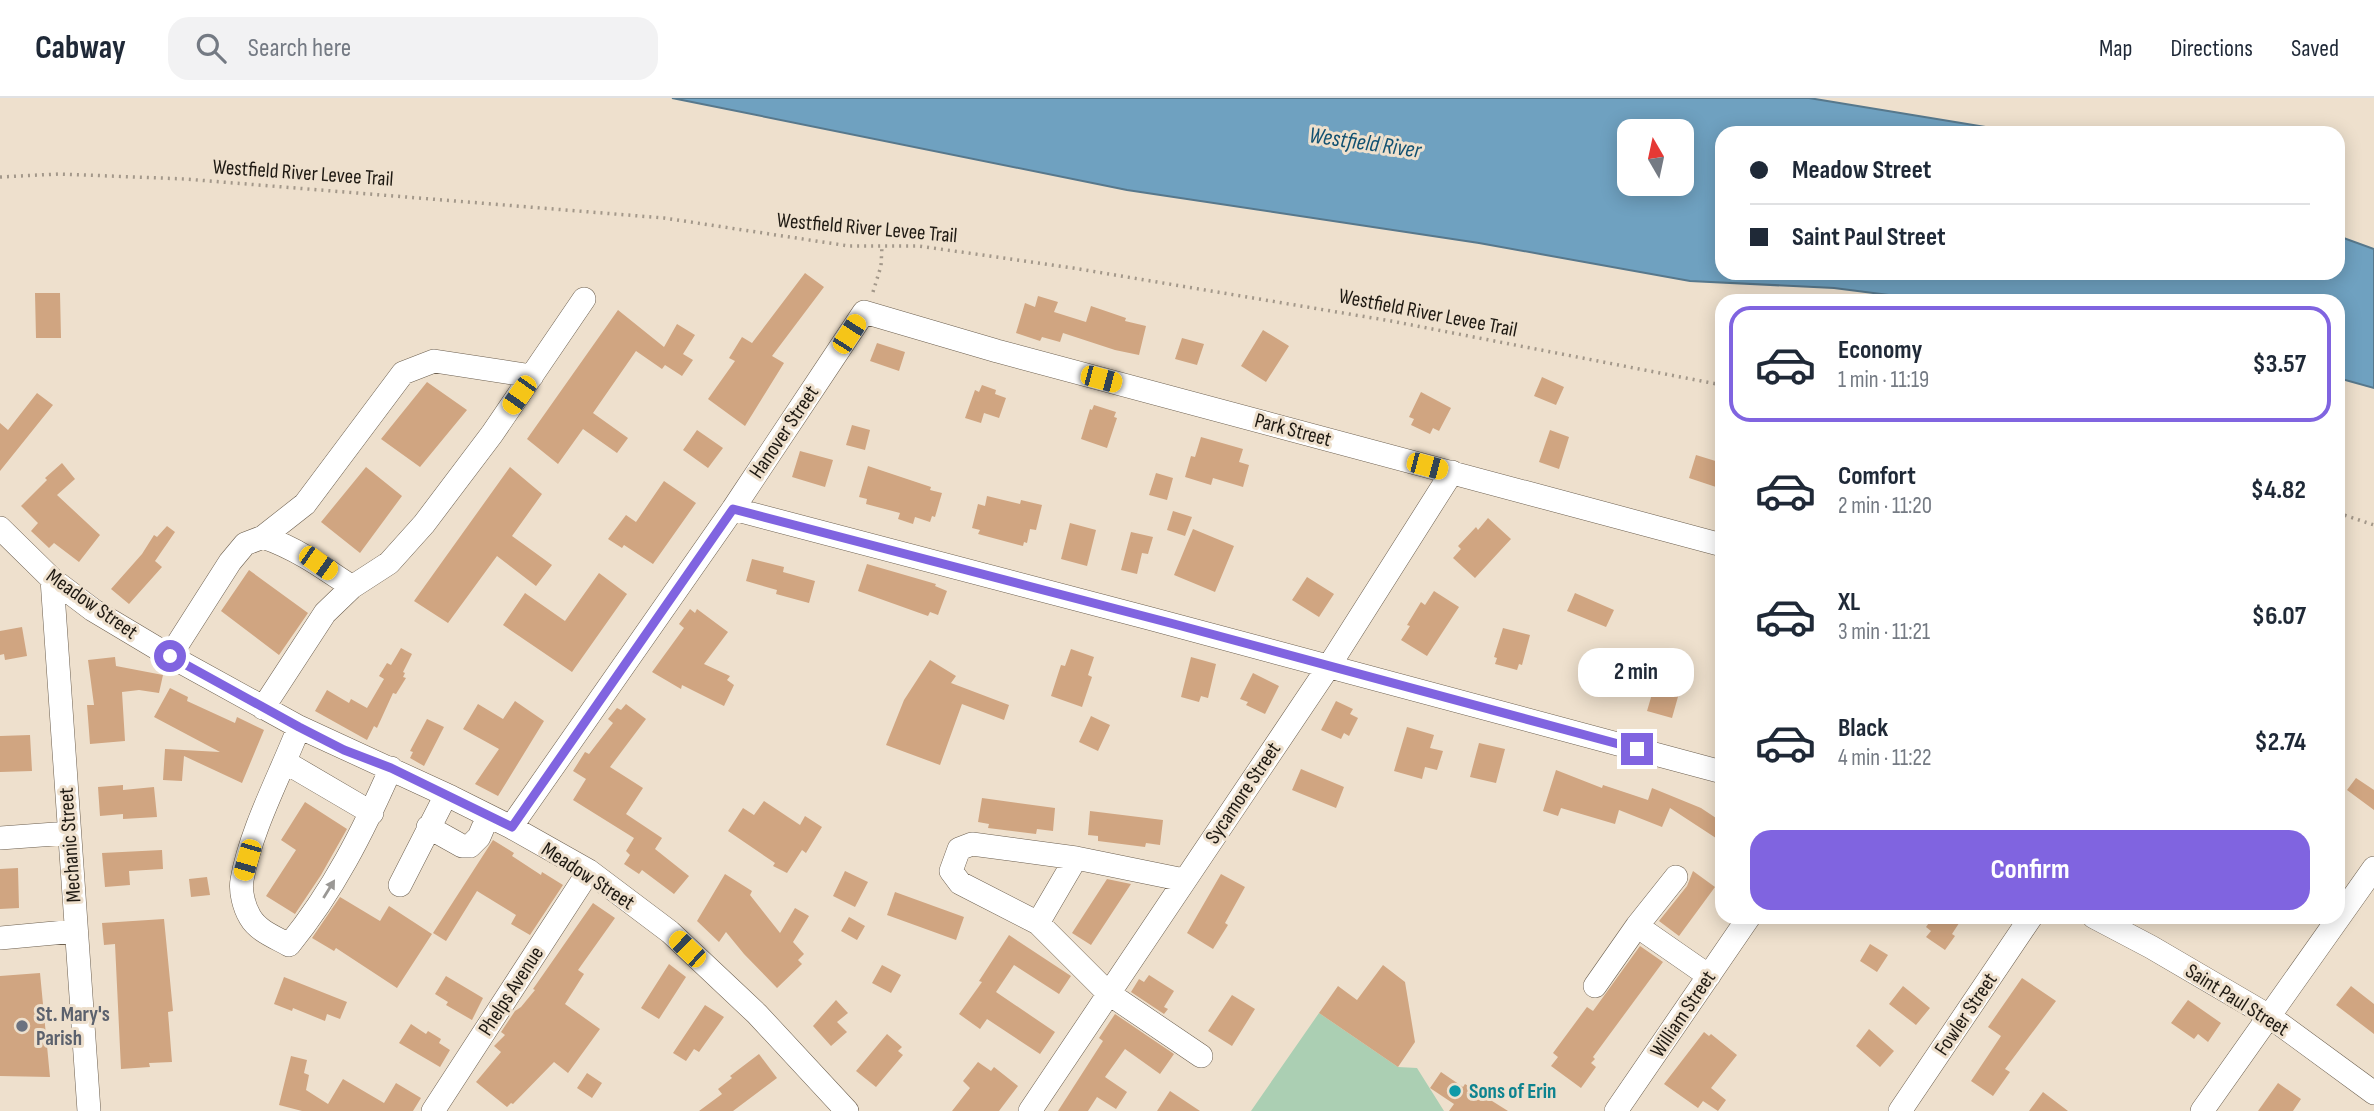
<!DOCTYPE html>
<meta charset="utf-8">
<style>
body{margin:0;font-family:"Sofia Sans Condensed",sans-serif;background:#f2f2f3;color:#1f2937;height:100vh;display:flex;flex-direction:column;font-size:26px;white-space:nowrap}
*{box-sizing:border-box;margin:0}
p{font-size:23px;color:#747a83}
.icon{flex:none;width:38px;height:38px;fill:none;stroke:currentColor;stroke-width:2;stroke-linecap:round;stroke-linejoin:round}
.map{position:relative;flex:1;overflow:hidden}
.details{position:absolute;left:1715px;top:196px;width:630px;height:630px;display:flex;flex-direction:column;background:#fff;border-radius:21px;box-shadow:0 4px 18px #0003}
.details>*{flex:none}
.banner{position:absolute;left:1715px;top:28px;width:630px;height:154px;border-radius:21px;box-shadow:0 4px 18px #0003;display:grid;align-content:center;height:154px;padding:0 35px;background:#fff}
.needle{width:46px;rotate:351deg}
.controls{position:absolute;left:1617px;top:21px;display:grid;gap:14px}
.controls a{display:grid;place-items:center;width:77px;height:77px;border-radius:14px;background:#fff;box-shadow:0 4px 18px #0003;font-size:35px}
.end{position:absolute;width:32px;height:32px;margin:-16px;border:9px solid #8064e0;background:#fff;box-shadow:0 0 0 4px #fff}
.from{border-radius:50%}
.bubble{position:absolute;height:49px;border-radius:21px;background:#fff;box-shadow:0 4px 18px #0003;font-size:23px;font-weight:700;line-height:49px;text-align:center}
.car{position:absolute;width:21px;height:42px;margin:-21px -10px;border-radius:9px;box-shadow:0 0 5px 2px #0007;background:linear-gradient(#f5c518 24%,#345 0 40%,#f5c518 0 76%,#345 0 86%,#f5c518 0)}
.banner b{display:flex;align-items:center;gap:24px;height:66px;font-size:26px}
.banner b+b{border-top:2px solid #e0e1e3}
.banner i{width:18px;height:18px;background:#1f2937}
ul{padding:12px 0 0;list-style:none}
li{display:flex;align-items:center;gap:21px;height:116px;margin:0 14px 10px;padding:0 21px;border:4px solid transparent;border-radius:21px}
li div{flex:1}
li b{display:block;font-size:26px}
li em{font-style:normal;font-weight:700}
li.on{border-color:#8064e0}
li>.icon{width:63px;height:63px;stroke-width:1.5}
.cta{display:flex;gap:14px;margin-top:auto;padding:14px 35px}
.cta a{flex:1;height:80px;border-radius:21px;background:#8064e0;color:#fff;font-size:28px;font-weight:700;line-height:80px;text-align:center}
header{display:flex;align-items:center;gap:42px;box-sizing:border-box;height:98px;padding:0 35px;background:#fff;border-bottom:2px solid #e0e1e3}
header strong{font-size:33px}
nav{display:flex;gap:38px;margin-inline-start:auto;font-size:24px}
.search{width:490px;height:63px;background:#f2f2f3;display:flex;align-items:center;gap:18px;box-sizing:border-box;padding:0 24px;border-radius:21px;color:#747a83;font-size:26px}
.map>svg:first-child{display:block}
.green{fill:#abcfb3}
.water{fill:#6fa1c0;stroke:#57788c;stroke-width:2;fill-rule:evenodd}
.building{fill:#d0a581}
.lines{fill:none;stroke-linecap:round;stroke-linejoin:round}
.minor-casing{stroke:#6c5f4f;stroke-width:24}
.path{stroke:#a3988a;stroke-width:3.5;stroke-dasharray:2 5;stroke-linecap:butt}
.minor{stroke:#fff;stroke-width:23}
.oneway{fill:#9a9895}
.route{stroke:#8064e0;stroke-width:9}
.worship-dot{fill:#6b7280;stroke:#eee0cd;stroke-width:2.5}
.culture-dot{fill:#0f9aa8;stroke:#eee0cd;stroke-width:2.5}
.labels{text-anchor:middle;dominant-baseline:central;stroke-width:6;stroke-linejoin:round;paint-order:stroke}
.street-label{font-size:21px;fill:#1f1a13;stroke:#eee0cd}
.worship-label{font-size:21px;font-weight:bold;fill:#5b616d;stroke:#eee0cd;text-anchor:start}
.culture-label{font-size:21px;font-weight:bold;fill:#0d838f;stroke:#eee0cd;text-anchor:start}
.water-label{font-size:23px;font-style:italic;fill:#125171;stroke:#eee0cd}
</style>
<header>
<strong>Cabway</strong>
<div class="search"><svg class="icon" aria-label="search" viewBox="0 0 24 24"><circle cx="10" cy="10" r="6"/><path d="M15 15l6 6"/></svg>Search here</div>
<nav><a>Map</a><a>Directions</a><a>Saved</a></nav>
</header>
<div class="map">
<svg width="2374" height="1013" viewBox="0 0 2374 1013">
<rect width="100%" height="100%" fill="#eee0cd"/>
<path class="green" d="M1319,915l79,54 19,1 27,43h-193z"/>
<path class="water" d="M672,0h1137l213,35h-300v140h616v-37l36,13v139l-36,-10v-77h-402l-102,-13 -144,-7 -211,-38 -352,-53zM1629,33h53v53h-53z"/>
<path class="building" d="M805,175l19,14 -52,69 12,7 -39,63 -37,-27 27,-38 -6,-3 13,-21 10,6z
M35,195h25l1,45h-25z
M1038,198l20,6 -4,10 32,10 5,-16 35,12 -1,3 21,5 -7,29 -24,-5 -52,-17 -3,9 -18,-5 -2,4 -24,-8 9,-30 10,4z
M618,212l46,37 13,-23 18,11 -12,19 10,6 -11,16 -17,-11 -3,4 -26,-18 -43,62 35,25 -11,15 -34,-24 -25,35 -31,-25z
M1263,232l26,16 -23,36 -25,-16z
M1182,240l22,6 -7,21 -22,-6z
M877,245l28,9 -6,19 -29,-10z
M1542,279l22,10 -8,18 -22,-9z
M427,284l40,28 -47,57 -39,-28z
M982,287l14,5 -1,4 11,4 -7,20 -15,-5 -3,10 -16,-5 10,-28 4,2z
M1421,294l30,16 -12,23 -6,-3 -3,6 -19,-9 3,-6 -5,-2z
M37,295l16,12 -53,66v-48l8,7z
M1094,307l22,7 -2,5 3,1 -10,30 -26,-9 9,-30 2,1z
M852,327l18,5 -5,20 -19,-5z
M697,332l26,18 -15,20 -25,-18z
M1550,332l19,7 -10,32 -20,-7z
M1201,339l42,12 -4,13 10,3 -6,22 -30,-9 -2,7 -26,-8 6,-21 4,1z
M800,353l33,9 -8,27 -33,-10z
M1696,357l26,8v26l-33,-11z
M62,365l13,16 -18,16 43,40 -21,27 -25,-19 -5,5 -18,-17 7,-8 -17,-17 26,-26 -2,-2z
M868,368l63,21 -1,3 12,3 -7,24 -3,-1 -2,6 -15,-5 -2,7 -15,-5 2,-6 -34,-9 1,-5 -8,-2z
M366,369l36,29 -42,57 -39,-31z
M510,369l32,27 -30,42 40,29 -16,21 -39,-30 -49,67 -34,-22z
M1156,375l17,5 -6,22 -18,-5z
M664,383l32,22 -43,61 -29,-19 -2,3 -14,-9 18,-24 10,7z
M987,398l33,8 1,-4 21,5 -6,25 -6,-1 -3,14 -3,-1 -1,4 -45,-12 2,-4 -8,-2 6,-24 7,2z
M1173,413l19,6 -7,19 -18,-6z
M1488,420l23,21 -36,39 -22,-20 8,-9 -3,-3 18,-19 2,3z
M1070,425l26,7 -9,36 -26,-7z
M167,428l8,6 -20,29 7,6 -33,37 -18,-15 31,-35 12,-19 3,2z
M1193,431l41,17 -19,46 -41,-17z
M1131,434l22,5 -5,17 -6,-1 -5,21 -16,-4z
M752,461l32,8 -1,5 32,9 -6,22 -33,-9 1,-4 -31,-9z
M867,466l69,20 -1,2 12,5 -9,24 -8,-3 -2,4 -70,-25z
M249,472l59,43 -29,42 -58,-44z
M599,475l28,21 -55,78 -69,-47 22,-32 40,28z
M1307,479l27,17 -15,23 -27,-17z
M1434,493l25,16 -32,49 -26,-16 9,-14 -3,-1 14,-23 4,3z
M1575,495l39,17 -8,17 -39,-16z
M690,511l5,4 2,-4 31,23 -24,32 26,12 -3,4 7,5 -10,21 -42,-21 -1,4 -29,-17 32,-44 -5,-4z
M22,529l5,29 -22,4 -1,-6 -4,1v-24z
M1503,530l27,7 -8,30 -3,-1 -2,6 -22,-6 2,-6 -3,-1z
M401,550l11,6 -9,18 2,1 -2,4 3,1 -10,16 -3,-1 -16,35 -3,-2 -7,14 -52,-29 12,-21 22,13 2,-4 16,9 17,-29 -5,-3 8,-13 4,2z
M1071,551l23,8 -6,18 4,2 -10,30 -31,-11 10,-31 4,1z
M115,559l1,9 47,9 -4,18 -20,-3 -17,2 3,49 -35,3 -3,-39h7l-6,-45z
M1191,559l25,7 -8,34 -7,-2 -2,6 -18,-5z
M930,562l26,16 -5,7 58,22 -5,15 -42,-16 -22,61 -54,-20 18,-45z
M1253,575l26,13 -14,28 -19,-9 2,-3 -8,-3z
M1664,576l19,5 -11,39 -25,-7 10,-34 5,2z
M170,590l18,9 -1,4 48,22 2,-6 27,13 -22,53 -58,-27 -2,25 -19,-1 2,-31 55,3 -66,-35z
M515,603l29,20 -46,75 -23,-12 24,-35 -36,-20 15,-25 25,15z
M1336,603l17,8 -3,5 8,4 -9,18 -5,-3 -3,6 -20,-9z
M626,606l20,15 -36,48 33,21 -17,26 36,24 -7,11 34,27 -15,18 -32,-24 -3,4 -15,-10 6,-9 -4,-4 8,-13 -61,-38 13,-21 -13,-8 12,-19 4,2 24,-31 -5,-4 9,-11 4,2z
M1091,618l19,9 -12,26 -19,-9z
M427,621l17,8 -20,39 -14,-8 3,-6 -3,-1z
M1407,629l27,8 -4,13 13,3 -6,19 -12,-3 -3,12 -28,-8z
M30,637l2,36 -32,1v-36z
M1479,645l26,6 -9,34 -26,-6z
M1301,671l43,18 -8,21 -44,-18z
M1556,672l46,18 1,-3 45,15 4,-12 49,20 21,14v20l-52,-34 -8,19 -43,-17 -4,14 -54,-16 -3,8 -15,-5z
M2356,680l18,12v20l-27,-20z
M123,687v5l31,-3 3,30 -34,2v-5l-23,2 -2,-29z
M982,700l73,10 -2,23 -16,-2 -1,5 -48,-6 1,-4 -11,-2z
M764,703l36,24 5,-9 17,11 -16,26 -4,-3 -15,23 -14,-7 2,-3 -47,-32 15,-23 11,7z
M305,704l42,27 -26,46 -26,39 -29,-18 30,-46 -15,-10z
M1090,713l73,9 -3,25 -14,-2 -1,4 -47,-6v-5l-10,-1z
M493,742l21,13 -2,3 29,19 1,-3 21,13 -33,50 -19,-11 5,-9 -39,-24 -31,50 -13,-8z
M162,752l1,19 -34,2 1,14 -25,2 -3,-34z
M18,770l1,40 -19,1v-40z
M845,773l23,11 -13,25 -22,-11z
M1693,773l22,16 -36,49 -20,-15 28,-35z
M725,776l27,17 -2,4 30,38 15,-25 14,8 -16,26 11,12 -6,6 4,4 -25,24 -33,-34 -18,-22 -7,10 -22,-21z
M1221,776l24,13 -20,36 3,2 -15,24 -26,-16z
M207,779l3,18 -19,2 -2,-18z
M1107,781l24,5 -40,61 -19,-12z
M895,794l69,25 -8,23 -69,-25z
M340,799l40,24 9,-15 43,28 -35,54 -61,-40 -2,3 -22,-13z
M593,805l22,15 -37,52 6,4 -19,30 35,25 -32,44 -14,-11 -41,42 -2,-1 -4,4 -31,-25 25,-30 -7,-6 11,-11 -4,-3 14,-21 6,-4 14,-17 -2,-1z
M849,819l16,9 -8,14 -16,-9z
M1933,819h30l-11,17 3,2 -10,14 -19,-13 5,-6 -5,-4z
M164,821l9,92 -5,1 4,50 -23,1 1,4 -29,2 -6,-125 -11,1 -2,-22z
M1009,837l62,41 -12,18 -45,-29 -18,27 59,40 -15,22 -53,-35 -7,10 -21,-15 23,-32 -3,-1z
M1870,846l18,11 -11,17 -17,-11z
M1640,848l23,16 -70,95 2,2 -4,4 5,4 -15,21 -30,-22 7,-9 -5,-4 34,-46 6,4z
M669,866l17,13 -27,42 -18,-11z
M882,867l19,10 -10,18 -19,-10z
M1383,867l22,17 10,60 -17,25 -79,-54 19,-27 19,14z
M40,875l10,104 -50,-1v-100z
M1149,877l25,16 -10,16 4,2 -4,5 -33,-22 8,-13 5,3z
M446,878l37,22 -11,22 -26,-15 2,-3 -13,-8z
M284,879l63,25 -7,17 -13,-5 -2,7 -32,-13 -1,3 -18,-7z
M2022,880l34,23 -51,68 5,3 -17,24 -22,-15 30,-45 -13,-9z
M1903,888l27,22 -14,17 -27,-21z
M2351,888l23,18v30l-38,-29z
M1232,897l23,14 -23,37 -24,-15z
M836,902l12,13 -11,9 10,10 -16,14 -18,-20z
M2188,902l33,23 -13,19 -10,-8 -4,5 -23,-16z
M705,907l19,12 -25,35 -5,-3 -8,12 -13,-8z
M1115,916l59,40 -14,20 -35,-25 -20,28 22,15 -11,17 -19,-12 -9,14h-30l45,-70 -4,-3z
M411,926l15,10 2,-3 13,8 -2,4 11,7 -10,17 -41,-24z
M1869,931l25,22 -14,16 -24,-21z
M1704,934l5,4 2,-2 26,21 -26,33 15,12 -8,11 -15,-10 -5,7 -34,-24z
M887,936l15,13 -4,4 5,4 -27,32 -20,-16z
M759,956l18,24 -44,33h-34l23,-17 -4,-5 14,-11 -2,-2z
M291,958l16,4 -3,13 5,2 -3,15 22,14 15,-25 41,24 12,-20 25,15 -8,13h-111l-23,-6z
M978,964l13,9 3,-4 24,19 -19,25h-47l18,-23 -7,-7z
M1441,974l22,15 2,-3 43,27h-59l5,-7 -24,-16z
M587,975l15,10 -10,15 -15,-10z
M2278,985l23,16 -8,12h-35z
M1170,993l30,20h-43z
M2043,994l25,19h-39z"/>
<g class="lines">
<defs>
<path id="minor" d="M733,411l415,109 574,154
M0,430l52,51 41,31 77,46 129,71 152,70 60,30 78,44 81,61 87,82 90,97
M263,439l42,-33 98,-131 31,-12 98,15
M52,481l37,532
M352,489l37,-24 35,-39 68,-90 92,-135
M170,558l60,-94 15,-18 18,-7c33,11 61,31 89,50l-27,26 -62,95
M299,629c-19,49 -48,102 -57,153 -2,11 2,27 8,37 8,14 25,20 39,28 44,-54 74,-113 102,-177
M285,664l87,51
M428,729l34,19h8l9,-9 9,-21
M511,729l222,-318 131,-197 133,39 725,194
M0,740l69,-5
M1676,779l-39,49 72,50
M1184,782l-108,-22 -104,-14 -13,5 -8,22 9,12 78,40 70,70 93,63
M400,787l46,-90
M2094,819l57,30 118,69 105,77
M1038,825l38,-65
M0,840l76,-7
M1595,888l42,-60
M433,1013l156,-240
M1030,1013l299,-445 123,-194
M1616,1013l133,-194
M1900,1013l131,-194
M2202,1013l172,-243"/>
</defs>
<use href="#minor" class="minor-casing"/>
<path class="path" d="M0,79l59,-3 126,5 479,39 185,28h70l154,22 318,53 331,64
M873,194l8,-26 1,-20
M2338,415l36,12"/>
<use href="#minor" class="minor"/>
</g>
<defs><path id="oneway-solid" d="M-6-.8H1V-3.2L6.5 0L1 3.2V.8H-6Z" transform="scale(1.75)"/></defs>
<use class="oneway" href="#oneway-solid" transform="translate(329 791) rotate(-58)"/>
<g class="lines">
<path class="route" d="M170,558l129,71 45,23 47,18 121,59 221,-318 441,115 463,125"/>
</g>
<circle class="worship-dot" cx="22" cy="928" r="7"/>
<circle class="culture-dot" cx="1455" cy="993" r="7"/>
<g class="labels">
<g class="street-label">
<text transform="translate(303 75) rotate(4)">Westfield River Levee Trail</text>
<text transform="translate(867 130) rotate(5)">Westfield River Levee Trail</text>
<text transform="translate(1428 215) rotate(11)">Westfield River Levee Trail</text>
<text transform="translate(1293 332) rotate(15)">Park Street</text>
<text transform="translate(784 334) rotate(-56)">Hanover Street</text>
<text transform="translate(92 506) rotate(35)">Meadow Street</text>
<text transform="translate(1243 695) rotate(-56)">Sycamore Street</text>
<text transform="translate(70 747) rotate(-94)">Mechanic Street</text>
<text transform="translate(588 778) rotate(33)">Meadow Street</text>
<text transform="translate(511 893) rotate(-57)">Phelps Avenue</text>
<text transform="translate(2237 902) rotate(32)">Saint Paul Street</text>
<text transform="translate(1683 916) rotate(-56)">William Street</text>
<text transform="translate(1966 916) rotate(-56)">Fowler Street</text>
</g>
<g class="worship-label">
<text x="36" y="916">St. Mary's<tspan x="36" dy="24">Parish</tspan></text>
</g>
<g class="culture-label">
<text x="1469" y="993">Sons of Erin</text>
</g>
<g class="water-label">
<text transform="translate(1365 45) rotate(8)">Westfield River</text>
</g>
</g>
</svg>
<div class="controls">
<a><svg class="needle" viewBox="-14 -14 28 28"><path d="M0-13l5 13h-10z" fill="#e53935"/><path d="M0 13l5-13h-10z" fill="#747a83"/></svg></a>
</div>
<i class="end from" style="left:170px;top:558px"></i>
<i class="end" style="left:1637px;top:651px"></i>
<div class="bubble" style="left:1578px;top:550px;width:116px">2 min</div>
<i class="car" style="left:849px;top:236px;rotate:33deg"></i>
<i class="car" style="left:1101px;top:281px;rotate:105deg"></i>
<i class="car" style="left:519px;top:297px;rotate:215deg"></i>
<i class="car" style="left:1427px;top:368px;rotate:105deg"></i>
<i class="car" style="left:318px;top:465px;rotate:125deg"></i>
<i class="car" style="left:247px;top:762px;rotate:196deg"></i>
<i class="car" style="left:687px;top:851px;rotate:314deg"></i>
<div class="banner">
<b><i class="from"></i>Meadow Street</b>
<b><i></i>Saint Paul Street</b>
</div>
<section class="details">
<ul>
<li class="on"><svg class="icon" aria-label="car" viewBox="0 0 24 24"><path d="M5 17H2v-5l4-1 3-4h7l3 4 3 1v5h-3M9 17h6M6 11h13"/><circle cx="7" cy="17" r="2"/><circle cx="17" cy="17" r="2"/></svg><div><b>Economy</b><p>1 min · 11:19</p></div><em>$3.57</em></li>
<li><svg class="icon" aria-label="car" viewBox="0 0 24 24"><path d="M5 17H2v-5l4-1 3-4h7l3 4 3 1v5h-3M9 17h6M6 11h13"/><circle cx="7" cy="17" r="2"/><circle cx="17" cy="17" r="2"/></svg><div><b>Comfort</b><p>2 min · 11:20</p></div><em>$4.82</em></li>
<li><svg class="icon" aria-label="car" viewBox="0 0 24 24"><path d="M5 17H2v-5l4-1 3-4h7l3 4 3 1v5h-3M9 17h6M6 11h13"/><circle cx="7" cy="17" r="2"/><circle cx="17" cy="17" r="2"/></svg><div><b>XL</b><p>3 min · 11:21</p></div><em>$6.07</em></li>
<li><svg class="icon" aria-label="car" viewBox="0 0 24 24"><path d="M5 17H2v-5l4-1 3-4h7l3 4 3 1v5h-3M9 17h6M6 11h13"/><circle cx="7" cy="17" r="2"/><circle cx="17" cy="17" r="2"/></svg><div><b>Black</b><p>4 min · 11:22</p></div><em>$2.74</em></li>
</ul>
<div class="cta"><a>Confirm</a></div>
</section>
</div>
